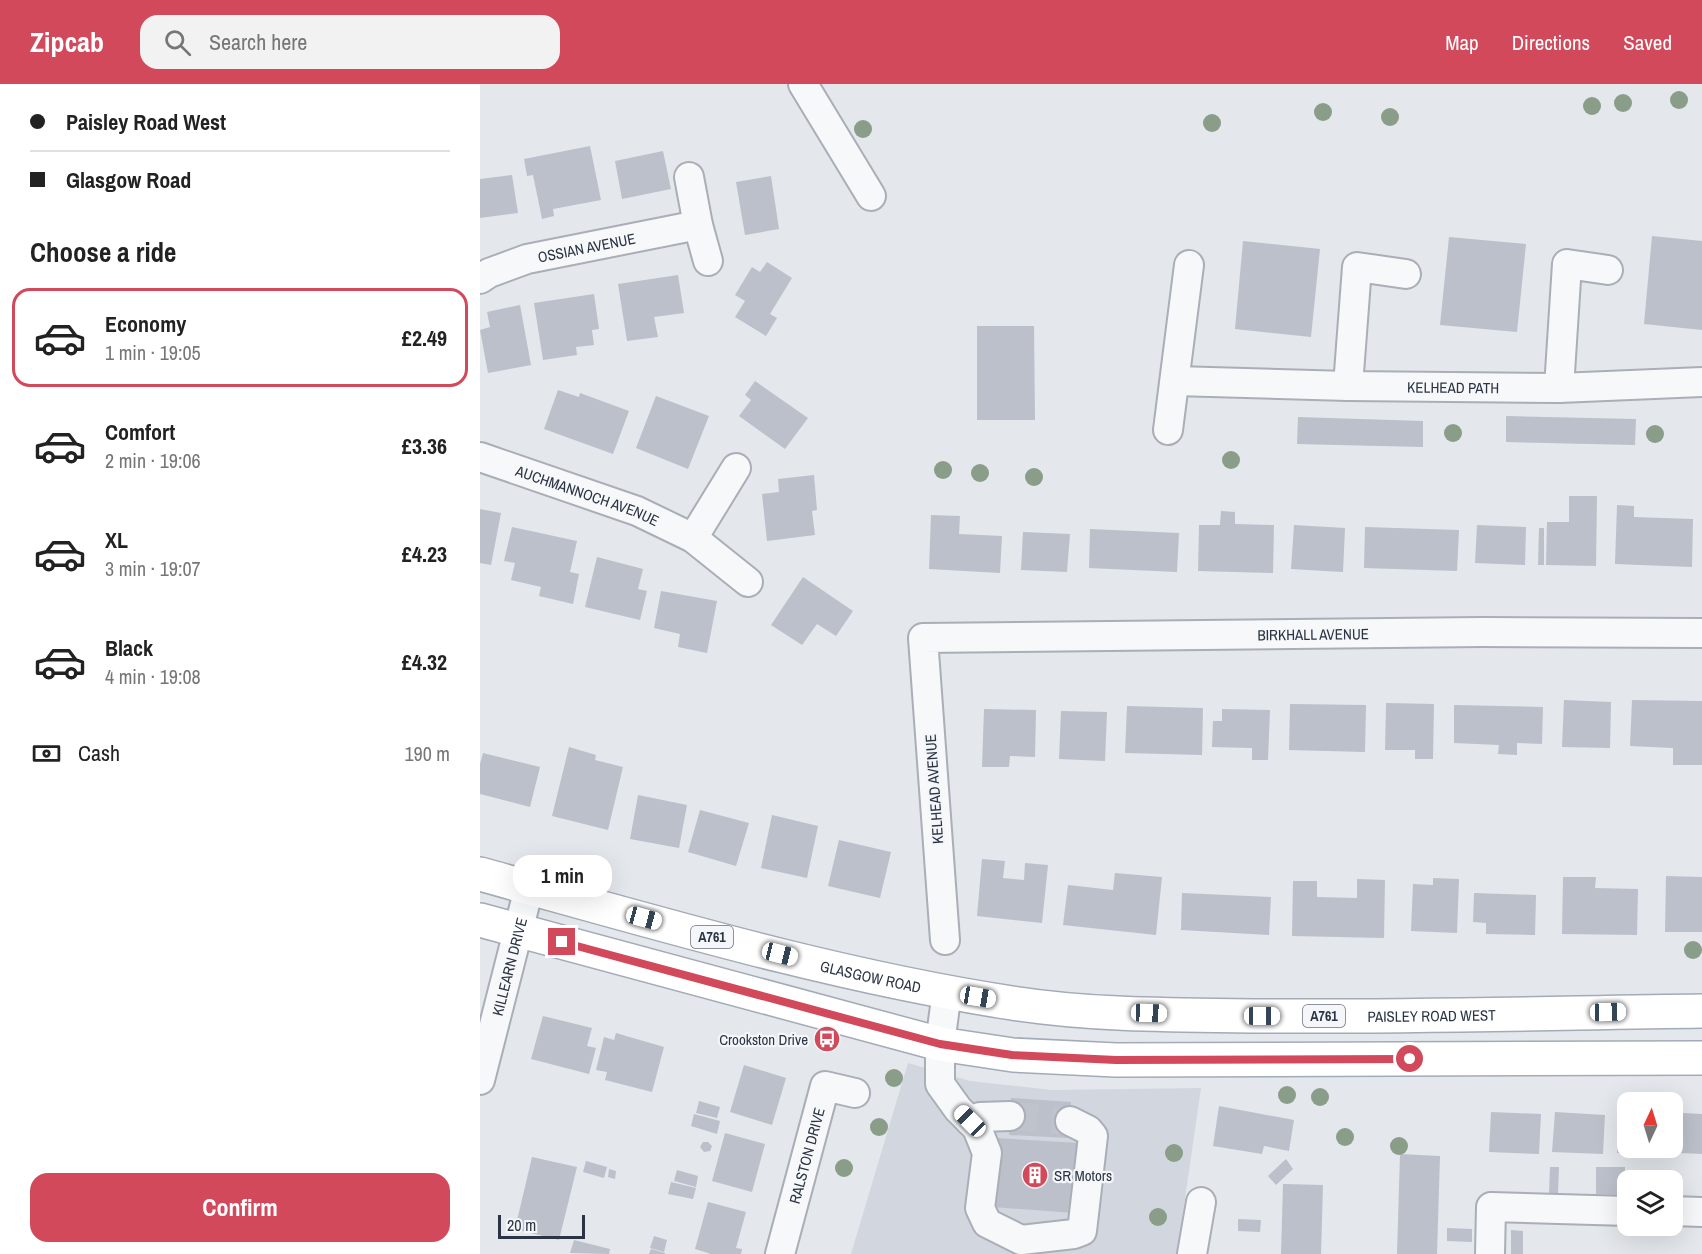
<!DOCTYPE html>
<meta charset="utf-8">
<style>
body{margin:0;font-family:"Archivo Narrow",sans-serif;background:#f2f2f2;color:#222;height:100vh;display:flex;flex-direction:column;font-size:22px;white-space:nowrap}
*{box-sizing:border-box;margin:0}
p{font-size:20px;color:#767676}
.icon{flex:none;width:33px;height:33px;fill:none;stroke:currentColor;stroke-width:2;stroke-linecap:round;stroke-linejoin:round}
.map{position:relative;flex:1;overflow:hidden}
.details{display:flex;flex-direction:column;background:#fff;width:480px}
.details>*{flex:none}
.banner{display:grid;align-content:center;height:132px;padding:0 30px;background:#fff}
.needle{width:39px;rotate:4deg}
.controls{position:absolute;left:1137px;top:1008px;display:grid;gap:12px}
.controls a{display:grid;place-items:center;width:66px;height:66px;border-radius:12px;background:#fff;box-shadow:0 6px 24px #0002;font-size:30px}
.scale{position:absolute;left:18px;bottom:15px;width:87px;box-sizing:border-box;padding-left:6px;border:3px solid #2b3445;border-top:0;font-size:16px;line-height:21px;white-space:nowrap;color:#2b3445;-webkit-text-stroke:4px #f4f6f9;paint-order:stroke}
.end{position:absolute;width:27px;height:27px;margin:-14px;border:8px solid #d1495b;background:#fff;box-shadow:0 0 0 3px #fff}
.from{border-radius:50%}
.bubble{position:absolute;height:42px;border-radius:18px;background:#fff;box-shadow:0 6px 24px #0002;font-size:20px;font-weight:700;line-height:42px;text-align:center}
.car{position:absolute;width:18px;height:36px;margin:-18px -9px;border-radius:8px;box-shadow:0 0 4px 2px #0007;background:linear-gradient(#fff 24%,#345 0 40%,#fff 0 76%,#345 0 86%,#fff 0)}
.banner b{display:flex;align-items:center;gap:21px;height:57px;font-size:22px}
.banner b+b{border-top:2px solid #e0e0e0}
.banner i{width:15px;height:15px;background:#222}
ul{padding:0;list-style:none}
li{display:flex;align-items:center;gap:18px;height:99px;margin:0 12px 9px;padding:0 18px;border:3px solid transparent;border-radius:18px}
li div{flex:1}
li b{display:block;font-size:22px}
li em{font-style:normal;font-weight:700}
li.on{border-color:#d1495b}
li>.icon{width:54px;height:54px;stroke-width:1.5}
h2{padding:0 30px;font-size:27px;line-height:72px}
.pay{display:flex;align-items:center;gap:15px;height:66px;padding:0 30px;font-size:22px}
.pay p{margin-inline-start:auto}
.action{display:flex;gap:12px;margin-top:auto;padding:12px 30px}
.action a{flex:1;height:69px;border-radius:18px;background:#d1495b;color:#fff;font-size:24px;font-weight:700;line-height:69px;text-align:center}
header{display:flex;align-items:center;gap:36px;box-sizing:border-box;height:84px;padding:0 30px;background:#d1495b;color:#fff}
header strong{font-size:28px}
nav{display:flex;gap:33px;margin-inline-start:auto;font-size:21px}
.search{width:420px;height:54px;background:#f2f2f2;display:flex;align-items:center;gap:15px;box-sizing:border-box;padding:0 21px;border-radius:18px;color:#767676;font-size:22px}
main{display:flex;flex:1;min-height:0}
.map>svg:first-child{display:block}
.built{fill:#d2d6de}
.building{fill:#bbc0ca}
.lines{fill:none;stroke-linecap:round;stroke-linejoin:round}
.minor-tunnel{stroke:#bfc3cb;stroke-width:28;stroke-dasharray:28 14;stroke-linecap:butt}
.minor-casing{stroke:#a9aeb7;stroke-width:32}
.major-casing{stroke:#a3abb8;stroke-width:36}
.minor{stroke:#f7f8fa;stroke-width:28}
.major{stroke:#fff;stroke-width:33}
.tree{fill:#899d89}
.route{stroke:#d1495b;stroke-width:8}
.labels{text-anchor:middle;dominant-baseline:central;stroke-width:4.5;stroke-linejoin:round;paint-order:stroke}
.shield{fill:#f4f6f9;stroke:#676e7b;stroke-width:1.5}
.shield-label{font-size:14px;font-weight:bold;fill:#2b3445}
.street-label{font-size:15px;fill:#2b3445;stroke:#f4f6f9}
.poi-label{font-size:15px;fill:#2b3445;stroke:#f4f6f9;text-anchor:end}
</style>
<header>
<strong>Zipcab</strong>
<div class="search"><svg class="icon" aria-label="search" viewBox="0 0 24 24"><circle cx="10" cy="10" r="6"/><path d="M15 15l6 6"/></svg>Search here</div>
<nav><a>Map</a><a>Directions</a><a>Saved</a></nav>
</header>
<main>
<section class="details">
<div class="banner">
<b><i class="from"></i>Paisley Road West</b>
<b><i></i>Glasgow Road</b>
</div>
<h2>Choose a ride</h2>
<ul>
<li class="on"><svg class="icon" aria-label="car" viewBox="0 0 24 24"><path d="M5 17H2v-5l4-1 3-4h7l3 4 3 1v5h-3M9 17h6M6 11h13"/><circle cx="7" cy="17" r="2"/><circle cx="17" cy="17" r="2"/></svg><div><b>Economy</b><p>1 min · 19:05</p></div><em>£2.49</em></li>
<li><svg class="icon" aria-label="car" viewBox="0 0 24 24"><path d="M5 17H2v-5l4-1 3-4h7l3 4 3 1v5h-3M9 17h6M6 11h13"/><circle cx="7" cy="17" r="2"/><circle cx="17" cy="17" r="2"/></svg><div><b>Comfort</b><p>2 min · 19:06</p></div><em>£3.36</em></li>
<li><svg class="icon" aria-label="car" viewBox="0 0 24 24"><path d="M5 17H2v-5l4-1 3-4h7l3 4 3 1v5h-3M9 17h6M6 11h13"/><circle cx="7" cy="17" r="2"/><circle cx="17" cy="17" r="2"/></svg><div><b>XL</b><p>3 min · 19:07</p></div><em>£4.23</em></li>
<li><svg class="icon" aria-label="car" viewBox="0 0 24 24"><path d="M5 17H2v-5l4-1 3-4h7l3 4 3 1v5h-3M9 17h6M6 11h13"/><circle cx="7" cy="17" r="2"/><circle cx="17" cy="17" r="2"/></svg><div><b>Black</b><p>4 min · 19:08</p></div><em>£4.32</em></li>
</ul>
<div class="pay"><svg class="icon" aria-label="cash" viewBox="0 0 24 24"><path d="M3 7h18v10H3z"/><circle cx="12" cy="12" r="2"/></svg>Cash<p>190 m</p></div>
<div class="action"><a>Confirm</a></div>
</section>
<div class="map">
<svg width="1222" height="1170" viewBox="0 0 1222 1170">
<rect width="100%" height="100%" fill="#e4e7ec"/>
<path class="built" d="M428,979l62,18 82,9 149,-2 -24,166h-326z"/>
<path class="building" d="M110,62l11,54 -48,9 1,7 -12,3 -9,-44 -6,1 -3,-17z
M183,67l8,38 -49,10 -7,-38z
M32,91l6,38 -38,5v-39z
M291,92l8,53 -34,6 -9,-53z
M1172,152l50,5v89l-58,-6z
M969,153l77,7 -9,88 -77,-7z
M763,157l77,8 -9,88 -76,-8z
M287,178l25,16 -22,36 7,4 -11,18 -31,-19 10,-16 -10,-6 17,-28 8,5z
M198,191l6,38 -30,4 4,20 -31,4 -9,-57z
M114,210l5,35 -7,1 2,15 -18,2 1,8 -34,5 -9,-57z
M40,221l11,60 -43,8 -8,-43 10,-3 -3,-15z
M497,242h57l1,94h-58z
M275,297l53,37 -23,31 -46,-33 12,-16 -6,-5z
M78,306l21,7 1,-4 49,18 -16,43 -69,-25z
M176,312l53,20 -21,53 -52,-21z
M1026,332l130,3 -1,26 -129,-3z
M818,333l125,4v26l-126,-3z
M334,391l3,35 -5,1 3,24 -48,6 -5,-47 17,-2 -1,-13z
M1089,412h28l-1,70 -50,-1 1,-43h22z
M1137,421l17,1v11l59,2 -1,48 -77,-3z
M0,425l21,4 -10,52 -11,-2z
M741,427l14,1v12l39,1 -1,48 -75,-2 1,-46h21z
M451,431l29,1 -1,18 43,2 -2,37 -71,-4z
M814,441l51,3 -2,44 -52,-3z
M997,441l49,2 -1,38 -50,-2z
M32,443l65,14 -7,31 9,2 -6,30 -34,-8 2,-9 -30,-7 4,-17 -11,-2z
M885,443l94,3 -2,41 -93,-3z
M1059,444h5v37h-6z
M610,445l89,4 -2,39 -88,-4z
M543,448l47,2 -3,38 -46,-2z
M117,473l46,12 -5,20 9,2 -7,29 -55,-13z
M323,493l50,34 -17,25 -19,-12 -15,21 -31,-20z
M181,507l56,10 -10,52 -29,-6 2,-13 -26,-6z
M1084,616l47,2 -1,46 -48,-1z
M1152,616l70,1v64h-29v-17l-43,-2z
M906,619l48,1 -1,55h-18v-9h-30z
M810,620l76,1 -1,47 -76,-2z
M974,621l89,2 -1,37 -25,-1v12l-19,-1 1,-9 -45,-2z
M647,622l76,2 -1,47 -77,-2z
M504,625l52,1 -1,47 -25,-1 -1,11h-27z
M742,625l48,1 -2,50h-16v-12l-40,-1 1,-26h9z
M581,627l46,1 -2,49 -46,-2z
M89,663l27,8 -1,5 28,7 -15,63 -56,-14z
M3,669l57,14 -10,40 -50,-13v-30z
M158,711l49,10 -8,43 -49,-9z
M220,726l49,13 -13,43 -48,-14z
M292,731l46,11 -11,52 -46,-10z
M359,756l52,12 -11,46 -52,-12z
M502,775l23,2 -2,17 21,2 1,-17 23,2 -6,58 -65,-7z
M635,789l47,4 -6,58 -93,-10 5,-40 45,5z
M1186,792l36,1v55h-37z
M1083,793h33l-1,11 43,1 -1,46 -75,-1z
M953,794l26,1 -2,54 -46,-2 2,-47 20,1z
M877,795l28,1 -1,58 -92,-2 1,-55h24v16l40,1z
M702,809l89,4 -2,38 -88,-5z
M994,809l62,2 -1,40 -49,-1v-11l-13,-1z
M63,932l49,12 -5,18 9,2 -7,26 -58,-15z
M136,949l48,14 -12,45 -47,-12 2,-8 -11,-2 8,-33 10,3z
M264,981l42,13 -14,47 -42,-13z
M531,1014l60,4 -3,36 -59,-3z
M219,1017l21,6 -3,11 -21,-5z
M739,1022l75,14 -5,31 -25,-5 -2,8 -49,-8z
M1011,1028l50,2 -2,40 -50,-2z
M1075,1028l50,3 -2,39 -51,-2z
M1138,1029h10v35h40l-1,7 -50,-2z
M1202,1029l20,1v40l-21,-1z
M214,1030l26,7 -3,13 -26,-8z
M245,1049l40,11 -13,48 -40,-11z
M516,1054l83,5 -4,70 -83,-6z
M223,1058h5l4,4 -2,5 -6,1 -4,-5z
M920,1070l40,2 -3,98h-40z
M52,1073l45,10 -18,73 -44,-11z
M806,1075l7,10 -17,16 -8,-9z
M106,1077l21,6 -3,11 -21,-6z
M1070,1083h9l-1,28 -9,-1z
M1116,1083h29l-1,28 -28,-1z
M129,1085l7,2 -1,8 -7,-2z
M197,1086l21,6 -2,11 -22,-6z
M191,1098l25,6 -3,11 -25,-5z
M803,1100l40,1 -2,69h-40z
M228,1118l38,10 -10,36 6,1 -1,5h-30l-16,-5z
M758,1135l23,1 -1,12 -22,-1z
M967,1144l25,1v13l-25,-1z
M1031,1146l12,1v23h-12z
M174,1152l13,4 -3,12 -14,-4z
M94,1156l36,9 -1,5 -39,-1z
M171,1165l14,4v1h-16z"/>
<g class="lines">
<path class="minor-tunnel" d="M530,1032l60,5"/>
<defs>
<g id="minor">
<path d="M323,0l68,112"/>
<path d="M209,93l9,48 10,36"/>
<path id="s1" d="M926,190l-49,-7 -9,119 211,2 143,-6"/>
<path id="s2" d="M0,195l9,-6 38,-14 171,-34"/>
<path d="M695,297l173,5"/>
<path d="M1079,304l8,-124 41,6"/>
<path d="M688,346l21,-165"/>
<path id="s3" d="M0,373l157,54 56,27 55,44"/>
<path d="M213,454l43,-70"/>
<path id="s4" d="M465,856l-22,-302 559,-6 220,1"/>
<path d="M467,907l-7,53v40l18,25 19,19 10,25 -7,55 7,15 34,17 53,-6 8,-3 11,-95 -5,-6 -18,-9"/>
<path id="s5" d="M0,996l49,-192"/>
<path d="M490,1037l10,-4 30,-1"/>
<path d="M1192,1127l30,1"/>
<path id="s6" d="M300,1170l45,-168 30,7"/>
<path d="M712,1170l9,-52"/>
<path d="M1010,1170l1,-47 137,4"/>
</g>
<g id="major">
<path id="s7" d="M0,790c174,48 354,102 532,129 83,13 170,12 254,13 146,1 291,-3 436,-5"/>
<path d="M0,836l460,124 73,11 103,5 586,-2"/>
</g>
</defs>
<use href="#minor" class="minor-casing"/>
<use href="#major" class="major-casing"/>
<use href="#minor" class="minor"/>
<use href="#major" class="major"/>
</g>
<g class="tree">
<circle cx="1199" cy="16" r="9"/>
<circle cx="1143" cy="19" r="9"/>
<circle cx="1112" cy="22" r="9"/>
<circle cx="843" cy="28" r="9"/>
<circle cx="910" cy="33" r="9"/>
<circle cx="732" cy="39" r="9"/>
<circle cx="383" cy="45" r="9"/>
<circle cx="973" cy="349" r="9"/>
<circle cx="1175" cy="350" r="9"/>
<circle cx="751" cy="376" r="9"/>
<circle cx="463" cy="386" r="9"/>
<circle cx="500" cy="389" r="9"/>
<circle cx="554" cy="393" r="9"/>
<circle cx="1213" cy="866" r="9"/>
<circle cx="414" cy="994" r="9"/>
<circle cx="807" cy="1011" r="9"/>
<circle cx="840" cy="1013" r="9"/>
<circle cx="399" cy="1043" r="9"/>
<circle cx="865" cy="1053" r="9"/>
<circle cx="919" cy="1062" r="9"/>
<circle cx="694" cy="1069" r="9"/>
<circle cx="364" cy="1084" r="9"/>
<circle cx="678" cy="1133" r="9"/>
</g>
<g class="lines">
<path class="route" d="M82,858l378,102 72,11 104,5 294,-1"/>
</g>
<defs>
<symbol id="bus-disc" viewBox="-11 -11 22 22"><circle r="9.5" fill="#d1495b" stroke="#f4f6f9"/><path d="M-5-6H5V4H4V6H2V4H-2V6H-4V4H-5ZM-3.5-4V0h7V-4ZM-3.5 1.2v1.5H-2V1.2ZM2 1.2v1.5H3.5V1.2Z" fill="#fff"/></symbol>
<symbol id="building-disc" viewBox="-11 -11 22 22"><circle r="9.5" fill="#d1495b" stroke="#f4f6f9"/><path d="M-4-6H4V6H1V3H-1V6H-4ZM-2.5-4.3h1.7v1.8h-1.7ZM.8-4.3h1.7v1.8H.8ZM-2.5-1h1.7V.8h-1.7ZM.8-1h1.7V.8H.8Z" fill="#fff"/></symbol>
</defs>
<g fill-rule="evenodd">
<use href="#bus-disc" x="332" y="940" width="30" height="30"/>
<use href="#building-disc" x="540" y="1076" width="30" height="30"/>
</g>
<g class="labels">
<g class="shield">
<rect x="211" y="842" width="42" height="22" rx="4.5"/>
<rect x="823" y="921" width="42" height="22" rx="4.5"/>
</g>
<g class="shield-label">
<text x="232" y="853">A761</text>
<text x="844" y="932">A761</text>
</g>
<g class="street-label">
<text stroke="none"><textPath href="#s2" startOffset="112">OSSIAN AVENUE</textPath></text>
<text stroke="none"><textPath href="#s1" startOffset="274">KELHEAD PATH</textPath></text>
<text stroke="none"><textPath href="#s3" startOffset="114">AUCHMANNOCH AVENUE</textPath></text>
<text stroke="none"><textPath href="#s4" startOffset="693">BIRKHALL AVENUE</textPath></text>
<text transform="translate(454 705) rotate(-94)">KELHEAD AVENUE</text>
<text stroke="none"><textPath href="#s5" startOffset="117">KILLEARN DRIVE</textPath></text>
<text stroke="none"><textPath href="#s7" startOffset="404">GLASGOW ROAD</textPath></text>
<text stroke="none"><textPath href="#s7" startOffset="968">PAISLEY ROAD WEST</textPath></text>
<text stroke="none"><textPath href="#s6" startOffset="102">RALSTON DRIVE</textPath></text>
</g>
<g class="poi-label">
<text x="328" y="955">Crookston Drive</text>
<text x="574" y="1091" text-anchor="start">SR Motors</text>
</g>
</g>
</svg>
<div class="controls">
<a><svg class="needle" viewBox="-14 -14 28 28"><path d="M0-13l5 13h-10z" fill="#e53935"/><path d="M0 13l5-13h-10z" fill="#767676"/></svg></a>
<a><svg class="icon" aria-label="layers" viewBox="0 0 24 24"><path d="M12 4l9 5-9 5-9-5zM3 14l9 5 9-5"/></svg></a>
</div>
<div class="scale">20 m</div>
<i class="end from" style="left:930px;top:975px"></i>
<i class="end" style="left:82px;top:858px"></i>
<div class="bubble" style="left:33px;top:771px;width:99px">1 min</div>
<i class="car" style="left:164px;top:834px;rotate:105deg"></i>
<i class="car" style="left:300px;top:870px;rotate:104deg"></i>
<i class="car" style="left:498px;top:913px;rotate:100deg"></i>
<i class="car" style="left:1128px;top:928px;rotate:89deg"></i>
<i class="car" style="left:669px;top:929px;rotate:92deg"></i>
<i class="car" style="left:782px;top:932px;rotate:90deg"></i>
<i class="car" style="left:490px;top:1037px;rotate:315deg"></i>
</div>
</main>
